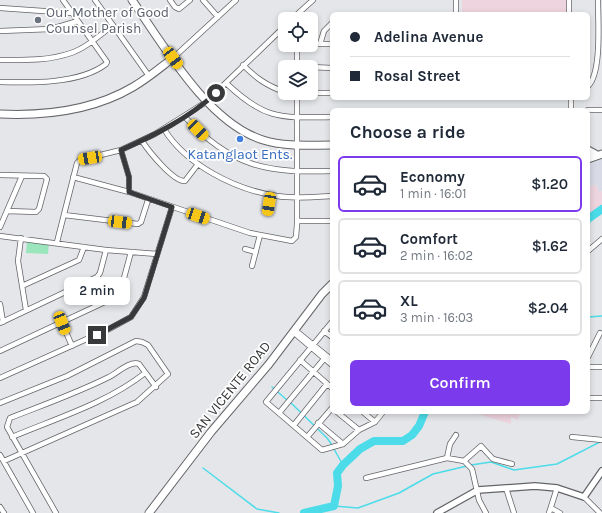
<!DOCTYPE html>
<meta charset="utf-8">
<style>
body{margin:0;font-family:Karla,sans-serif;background:#f6f6f7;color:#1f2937;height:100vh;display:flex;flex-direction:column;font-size:15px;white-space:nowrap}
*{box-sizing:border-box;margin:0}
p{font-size:13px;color:#747a83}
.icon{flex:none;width:22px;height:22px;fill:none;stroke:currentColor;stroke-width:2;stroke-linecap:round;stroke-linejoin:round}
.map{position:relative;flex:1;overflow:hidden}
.details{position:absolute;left:330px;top:108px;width:260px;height:306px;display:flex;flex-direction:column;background:#fff;border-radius:6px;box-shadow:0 2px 6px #0003}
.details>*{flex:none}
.hud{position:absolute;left:330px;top:12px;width:260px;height:88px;border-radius:6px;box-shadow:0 2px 6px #0003;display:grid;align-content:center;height:88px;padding:0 20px;background:#fff}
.controls{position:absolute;left:278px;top:12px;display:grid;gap:8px}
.controls a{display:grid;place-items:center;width:40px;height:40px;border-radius:6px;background:#fff;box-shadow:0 2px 6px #0003;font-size:20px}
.end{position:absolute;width:18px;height:18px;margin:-9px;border:5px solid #38393a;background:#fff;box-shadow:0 0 0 2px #fff}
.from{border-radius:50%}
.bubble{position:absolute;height:28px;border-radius:6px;background:#fff;box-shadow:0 2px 6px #0003;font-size:13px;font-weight:600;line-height:28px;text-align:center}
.car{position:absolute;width:12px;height:24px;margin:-12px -6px;border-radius:5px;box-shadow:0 0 3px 1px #0007;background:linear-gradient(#f5c518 24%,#345 0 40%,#f5c518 0 76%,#345 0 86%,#f5c518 0)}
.hud b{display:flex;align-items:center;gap:14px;height:38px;font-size:15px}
.hud b+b{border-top:1px solid #e0e1e3}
.hud i{width:10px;height:10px;background:#1f2937}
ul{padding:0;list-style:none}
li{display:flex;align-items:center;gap:12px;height:56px;margin:0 8px 6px;padding:0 12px;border:2px solid #e0e1e3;border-radius:6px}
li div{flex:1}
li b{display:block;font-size:15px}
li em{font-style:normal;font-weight:600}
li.on{border-color:#7c3aed}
li>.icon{width:36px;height:36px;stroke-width:1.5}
h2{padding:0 20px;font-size:18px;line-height:48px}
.cta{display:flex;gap:8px;margin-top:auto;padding:8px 20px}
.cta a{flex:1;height:46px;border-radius:6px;background:#7c3aed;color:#fff;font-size:16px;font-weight:600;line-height:46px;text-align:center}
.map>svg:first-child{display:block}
.built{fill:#d8dbe6}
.education{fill:#edd4de}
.green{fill:#9ae5bc}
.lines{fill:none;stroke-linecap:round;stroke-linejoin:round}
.stream{stroke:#4cdce9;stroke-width:1.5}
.river{stroke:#4cdce9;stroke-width:8}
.minor-casing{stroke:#646568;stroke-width:6}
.tertiary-casing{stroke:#646568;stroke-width:8}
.secondary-casing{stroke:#646568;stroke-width:9}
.minor{stroke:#fff;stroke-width:4.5}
.tertiary{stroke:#fff;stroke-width:5.5}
.secondary{stroke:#fff;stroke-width:7}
.route{stroke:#38393a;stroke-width:5}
.worship-dot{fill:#6b7280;stroke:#fff;stroke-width:1.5}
.shop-dot{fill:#3f7fe0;stroke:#fff;stroke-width:1.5}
.labels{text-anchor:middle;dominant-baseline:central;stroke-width:3.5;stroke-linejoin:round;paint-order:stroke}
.worship-label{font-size:14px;fill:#5b616d;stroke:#fff;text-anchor:start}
.shop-label{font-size:14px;fill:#366cbe;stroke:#fff}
.street-label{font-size:14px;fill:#38393a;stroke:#fff}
</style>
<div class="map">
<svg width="602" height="513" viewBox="0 0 602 513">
<rect width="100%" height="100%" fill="#e5e6e9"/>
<path class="built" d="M602,158v33l-3,1 -3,-7 -8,2v-24z"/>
<path class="education" d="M462,0h107v14h-107z
M596,185l3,7 3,-1v15l-14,12v-31z
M471,412h49l-2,8 -7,-3v7z"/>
<path class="green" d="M27,242l22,1 -1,11 -22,-1z"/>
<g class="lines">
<path class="stream" d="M588,317l14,-1
M272,387l15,13
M290,402l37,36 5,7
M334,449l9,16
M471,465l20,-3 23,8 43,-6 45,-23
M203,468l54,41 22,4
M334,506l24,2 41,-15 34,-19 34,-8"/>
<path class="river" d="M588,219l14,-10
M304,513l30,-7 4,-20 -1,-13 6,-8 17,-16 14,-8h29l9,-6 7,-9 6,-14"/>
<defs>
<path id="minor" d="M95,0l54,76
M170,0l5,7 4,2 11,-9
M203,0l15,17
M456,0v14
M0,8l72,5
M569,14v-14
M292,19l21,-19
M0,31l51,-2 27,-8
M311,44h21
M320,44l4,-13 8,-8
M297,45v22
M173,58l63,-58
M0,60c24,0 48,1 71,-7 15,-5 29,-18 42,-28
M243,65c13,13 24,21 42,27
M311,67l21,1
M0,82c31,1 80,2 106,-18l1,-2 -44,-62
M226,83c39,37 54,35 106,34
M588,86c14,-13 10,-66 10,-86
M311,93h21
M571,98v12
M588,110h14
M184,116c47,51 82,57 148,55
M164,129c22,36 72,61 113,67 18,3 37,1 55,0
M142,141c6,9 31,41 43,40l13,-17
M121,150l8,27v15
M0,175l44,1 3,3 -8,30 -3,3 -28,-1
M73,177l56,15 121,41 42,8 4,-4 1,-13v-131
M268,213l2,-18
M64,215l74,9 3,-2 7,-22
M298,221h34
M0,227l22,-51
M0,236l106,14 51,4
M21,238l-3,23 8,49
M57,242l20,-79 3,-3 41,-10 34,-16 29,-18 22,-14 79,-76
M245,249l11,3
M588,251l14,-12
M252,266l8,-31
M22,286l57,-26 5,-13
M0,304l3,18
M332,322l-66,80 56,48 21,-6 16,-14 16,-8 8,-10
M0,323l97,-46 3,-4 6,-23
M62,323l10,23
M295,330l37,30
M324,331l8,6
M293,332l39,33
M0,351l107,-50 14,-12 10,-37
M588,357l12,-24
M300,360l32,28
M588,367h14
M0,378l109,-49 22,-12 13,-20 28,-90
M588,398h14
M0,403l67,-27 69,-35 6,1 6,3 20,29 -31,28 -133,59
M337,412l22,18
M363,412l12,10
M279,413l45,-54
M318,423l25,21
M294,425l33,-41
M308,436l24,-28
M12,437c45,-19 95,-34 133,-64
M572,437l30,3
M0,455l33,58
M447,458l3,-14 6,-9
M464,461l17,-15 12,13 19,5
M366,478l81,-20 17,3 8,8 7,31 7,13
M506,488l8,25
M584,497l16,16
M0,507l4,6
M551,508l9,5
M56,513l-49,-86 3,-9c33,-13 67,-25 99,-41 8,-4 22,-17 30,-13l17,23
M549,513l8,-25"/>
<path id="tertiary" d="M437,513l41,-23 57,-4 22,2 27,9 18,-26"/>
<path id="secondary" d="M132,0c32,46 76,123 131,140 22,7 46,5 69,5
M0,114c45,2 94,-4 133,-27 14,-8 27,-19 40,-29
M588,150l9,5
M588,159l14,-5
M149,513l62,-81 58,-68 53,-70 10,-10"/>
</defs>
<use href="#minor" class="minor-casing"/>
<use href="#tertiary" class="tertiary-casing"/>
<use href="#secondary" class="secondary-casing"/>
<use href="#minor" class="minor"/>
<use href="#tertiary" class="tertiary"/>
<use href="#secondary" class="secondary"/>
</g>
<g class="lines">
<path class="route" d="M97,335l34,-18 13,-19 28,-91 -43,-15v-15l-8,-27c34,-15 68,-32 95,-57"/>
</g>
<circle class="worship-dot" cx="38" cy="20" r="4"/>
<circle class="shop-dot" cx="240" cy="139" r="4"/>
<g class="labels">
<g class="worship-label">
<text x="46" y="12">Our Mother of Good<tspan x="46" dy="16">Counsel Parish</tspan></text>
</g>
<g class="shop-label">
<text x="240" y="154">Katanglaot Ents.</text>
</g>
<g class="street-label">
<text transform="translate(230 390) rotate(-51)">SAN VICENTE ROAD</text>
</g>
</g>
</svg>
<div class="controls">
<a><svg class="icon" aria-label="locate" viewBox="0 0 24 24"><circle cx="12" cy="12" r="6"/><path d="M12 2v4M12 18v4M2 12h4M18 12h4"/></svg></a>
<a><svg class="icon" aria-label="layers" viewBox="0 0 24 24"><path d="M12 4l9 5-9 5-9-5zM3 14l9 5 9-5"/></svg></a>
</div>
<i class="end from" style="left:216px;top:93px"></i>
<i class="end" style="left:97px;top:335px"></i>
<div class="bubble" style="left:64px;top:277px;width:66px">2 min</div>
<i class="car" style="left:173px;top:58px;rotate:143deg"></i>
<i class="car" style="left:198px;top:130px;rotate:135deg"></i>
<i class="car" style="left:90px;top:158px;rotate:260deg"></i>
<i class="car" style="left:269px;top:204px;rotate:189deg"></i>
<i class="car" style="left:198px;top:216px;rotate:109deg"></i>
<i class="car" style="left:120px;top:222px;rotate:97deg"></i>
<i class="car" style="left:62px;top:323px;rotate:158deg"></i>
<div class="hud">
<b><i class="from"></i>Adelina Avenue</b>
<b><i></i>Rosal Street</b>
</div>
<section class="details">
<h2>Choose a ride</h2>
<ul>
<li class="on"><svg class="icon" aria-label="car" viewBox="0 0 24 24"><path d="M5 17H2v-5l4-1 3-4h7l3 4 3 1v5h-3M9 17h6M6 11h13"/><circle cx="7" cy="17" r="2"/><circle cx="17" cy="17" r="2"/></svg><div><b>Economy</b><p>1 min · 16:01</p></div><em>$1.20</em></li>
<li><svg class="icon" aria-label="car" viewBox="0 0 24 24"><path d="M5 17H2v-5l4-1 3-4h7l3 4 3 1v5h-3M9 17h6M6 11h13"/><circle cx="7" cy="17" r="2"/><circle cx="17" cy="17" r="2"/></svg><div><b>Comfort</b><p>2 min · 16:02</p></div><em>$1.62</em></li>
<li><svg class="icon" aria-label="car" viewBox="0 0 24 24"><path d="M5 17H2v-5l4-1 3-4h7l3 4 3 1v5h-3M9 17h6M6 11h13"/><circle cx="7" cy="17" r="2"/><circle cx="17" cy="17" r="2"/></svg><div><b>XL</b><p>3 min · 16:03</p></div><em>$2.04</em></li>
</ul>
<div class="cta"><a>Confirm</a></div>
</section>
</div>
